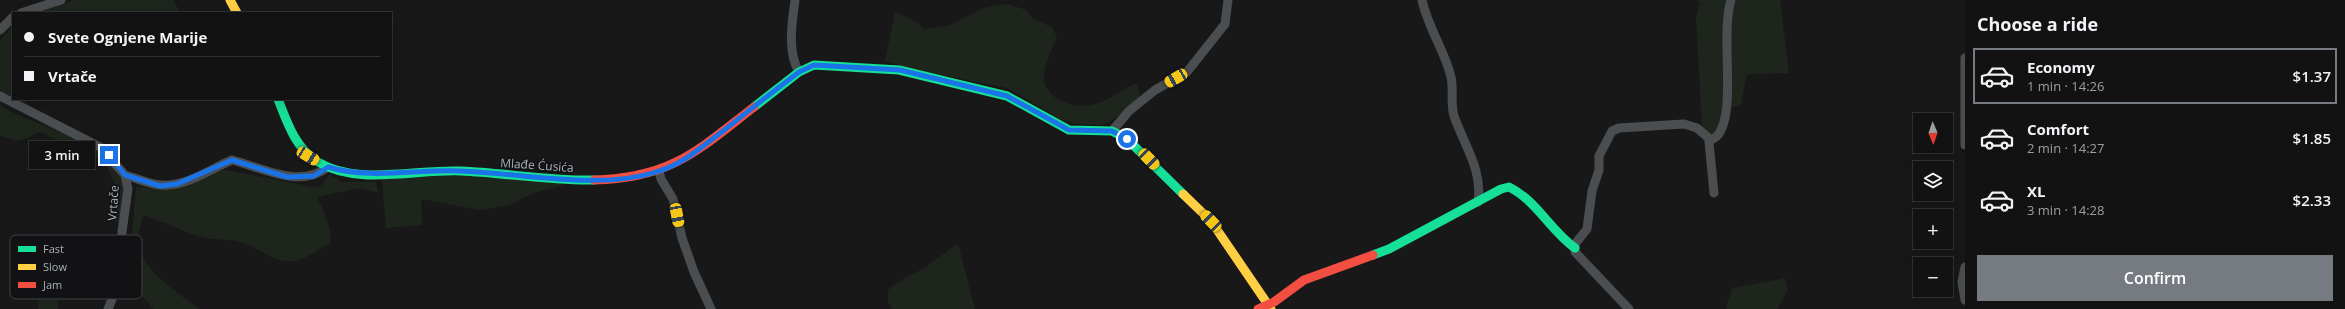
<!DOCTYPE html>
<meta charset="utf-8">
<style>
body{margin:0;font-family:"Open Sans",sans-serif;background:#1f2020;color:#f1f3f6;height:100vh;display:flex;flex-direction:column;font-size:15px;white-space:nowrap}
*{box-sizing:border-box;margin:0}
p{font-size:13px;color:#9c9e9f}
.icon{flex:none;width:22px;height:22px;fill:none;stroke:currentColor;stroke-width:2;stroke-linecap:round;stroke-linejoin:round}
.map{position:relative;flex:1;overflow:hidden}
.sheet{display:flex;flex-direction:column;background:#121212;width:380px}
.sheet>*{flex:none}
.top-card{position:absolute;left:12px;top:12px;width:380px;height:88px;border-radius:0px;box-shadow:0 4px 16px #0002,0 0 0 1px #313232;display:grid;align-content:center;height:88px;padding:0 12px;background:#121212}
.needle{width:26px;rotate:178deg}
.tools{position:absolute;left:1913px;top:113px;display:grid;gap:8px}
.tools a{display:grid;place-items:center;width:40px;height:40px;border-radius:0px;background:#121212;box-shadow:0 4px 16px #0002,0 0 0 1px #313232;font-size:20px}
.end{position:absolute;width:18px;height:18px;margin:-9px;border:5px solid #1a73e8;background:#fff;box-shadow:0 0 0 2px #fff}
.from{border-radius:50%}
.bubble{position:absolute;height:28px;border-radius:0px;background:#121212;box-shadow:0 4px 16px #0002,0 0 0 1px #313232;font-size:13px;font-weight:600;line-height:28px;text-align:center}
.car{position:absolute;width:12px;height:24px;margin:-12px -6px;border-radius:5px;box-shadow:0 0 3px 1px #0007;background:linear-gradient(#f5c518 24%,#345 0 40%,#f5c518 0 76%,#345 0 86%,#f5c518 0)}
.top-card b{display:flex;align-items:center;gap:14px;height:38px;font-size:15px}
.top-card b+b{border-top:1px solid #313232}
.top-card i{width:10px;height:10px;background:#f1f3f6}
ul{padding:0;list-style:none}
li{display:flex;align-items:center;gap:12px;height:56px;margin:0 8px 6px;padding:0 4px;border:2px solid transparent;border-radius:0px}
li div{flex:1}
li b{display:block;font-size:15px}
li em{font-style:normal;font-weight:600}
li.selected{border-color:#767b81}
li>.icon{width:36px;height:36px;stroke-width:1.5}
h2{padding:0 12px;font-size:18px;line-height:48px}
.primary-button{display:flex;gap:8px;margin-top:auto;padding:8px 12px}
.primary-button a{flex:1;height:46px;border-radius:0px;background:#767b81;color:#fff;font-size:16px;font-weight:600;line-height:46px;text-align:center}
main{display:flex;flex:1;min-height:0}
.map>svg:first-child{display:block}
.green{fill:#1d251d}
.lines{fill:none;stroke-linecap:round;stroke-linejoin:round}
.street{stroke:#4b4e51;stroke-width:9}
.fast{stroke:#16e098;stroke-width:9}
.slow{stroke:#ffcf43;stroke-width:9}
.jam{stroke:#f24e42;stroke-width:9}
.route{stroke:#1a73e8;stroke-width:5}
.labels{text-anchor:middle;dominant-baseline:central;stroke-width:3.5;stroke-linejoin:round;paint-order:stroke}
.street-label{font-size:12px;fill:#a8b0b9;stroke:#121214}
.key{fill:#121214;stroke:#3f4146;stroke-width:1}
.key-label{font-size:11px;fill:#a8b0b9}
</style>
<main>
<div class="map">
<svg width="1965" height="309" viewBox="0 0 1965 309">
<rect width="100%" height="100%" fill="#181818"/>
<path class="green" d="M74,0h99l8,13h-144z
M1696,0h84l9,73 -42,1 -6,30 -18,7 -5,20 -4,5 -12,-8 -6,-111 4,-14z
M1009,4l17,6 7,9 19,8 5,10c-4,11 -11,23 -13,35 -4,29 35,40 57,30 13,-5 23,-14 36,-19l3,15 -30,24 -9,3 -24,-1 -16,-4 -53,-32 -88,-17 -35,-10 10,-50 23,12 6,6 24,-3 38,-19z
M13,24v73l-13,-6v-50z
M0,105c32,22 118,36 123,81 1,13 -2,28 -3,40l-10,-13 4,-31 -10,-21 -65,-29c-22,10 -14,11 -39,4z
M227,170l86,17 9,-2 7,-11 13,8h33l4,11 -21,-5 -41,9c7,16 14,27 14,46 -15,6 -27,20 -45,18 -16,-1 -27,-13 -42,-18 -13,-4 -21,-3 -33,-4 -14,-1 -52,-19 -67,-24 -4,10 -8,25 -4,36 10,25 39,42 59,58h-46l-7,-9 -22,-17 6,-28 6,-68 20,1 61,-17z
M457,174l106,9 -2,3 -28,7 -23,12 -30,5 -59,-11 1,26 -36,3 -4,-49z
M958,243l17,66h-83l-4,-7v-12l10,-8 28,-15z
M1785,278l3,12 -11,19h-51l6,-21z
M40,295l17,2 1,12h-20z"/>
<g class="lines">
<path class="street" d="M795,0c-3,22 -8,52 4,72
M1422,0c6,28 23,51 29,77 3,12 -1,26 3,39 10,29 29,54 24,86
M21,13l40,-13
M0,30l13,-13
M1965,58v87
M0,96l100,51 25,28 3,14 -6,43v43l-14,34
M1112,131l17,-20 26,-21 32,-18 38,-48 3,-24
M659,171l2,8 12,20 9,39 12,34 17,37
M125,175c12,3 25,10 37,10 24,2 48,-16 70,-25 31,8 68,29 96,7
M1714,193l-5,-51c2,-3 7,-4 9,-7 19,-24 2,-100 13,-135
M1965,267l-3,15 3,18
M1629,309l-54,-57v-8l12,-15 5,-38 7,-21v-14l13,-25 7,-3 65,-4 13,4 14,12"/>
<path class="fast" d="M278,99c9,23 17,49 40,63 39,24 99,7 143,9 45,2 89,10 133,9
M754,107l45,-35 15,-7 85,5 108,26 62,34 43,1 15,8 56,55
M1373,255l16,-6 112,-60 8,-2c28,14 41,43 66,61"/>
<path class="slow" d="M230,0l7,13
M1183,194l28,27 60,88"/>
<path class="jam" d="M594,180c77,-2 103,-29 160,-73
M1258,309l16,-7 30,-22 69,-25"/>
</g>
<g class="lines">
<path class="route" d="M109,155l16,20 35,11 17,-2 55,-24 55,17 27,-1 14,-9c42,13 89,2 132,4 61,2 140,20 199,0 24,-7 44,-25 64,-40 25,-20 51,-40 76,-59l15,-7 86,5 107,26 62,34 43,1 15,8"/>
</g>
<g class="labels">
<g class="street-label">
<text transform="translate(537 165) rotate(4)">Mlađe Ćusića</text>
<text transform="translate(113 203) rotate(-86)">Vrtače</text>
</g>
</g>
<rect x="10" y="235" width="132" height="64" rx="6" class="key"/>
<rect x="18" y="246" width="18" height="6" fill="#16e098"/>
<rect x="18" y="264" width="18" height="6" fill="#ffcf43"/>
<rect x="18" y="282" width="18" height="6" fill="#f24e42"/>
<g class="key-label">
<text x="43" y="253">Fast</text>
<text x="43" y="271">Slow</text>
<text x="43" y="289">Jam</text>
</g>
</svg>
<div class="tools">
<a><svg class="needle" viewBox="-14 -14 28 28"><path d="M0-13l5 13h-10z" fill="#e53935"/><path d="M0 13l5-13h-10z" fill="#9c9e9f"/></svg></a>
<a><svg class="icon" aria-label="layers" viewBox="0 0 24 24"><path d="M12 4l9 5-9 5-9-5zM3 14l9 5 9-5"/></svg></a>
<a>+</a>
<a>−</a>
</div>
<i class="end from" style="left:1127px;top:139px"></i>
<i class="end" style="left:109px;top:155px"></i>
<div class="bubble" style="left:29px;top:141px;width:66px">3 min</div>
<i class="car" style="left:1176px;top:78px;rotate:240deg"></i>
<i class="car" style="left:308px;top:156px;rotate:121deg"></i>
<i class="car" style="left:1149px;top:159px;rotate:136deg"></i>
<i class="car" style="left:677px;top:215px;rotate:169deg"></i>
<i class="car" style="left:1211px;top:221px;rotate:316deg"></i>
<div class="top-card">
<b><i class="from"></i>Svete Ognjene Marije</b>
<b><i></i>Vrtače</b>
</div>
</div>
<section class="sheet">
<h2>Choose a ride</h2>
<ul>
<li class="selected"><svg class="icon" aria-label="car" viewBox="0 0 24 24"><path d="M5 17H2v-5l4-1 3-4h7l3 4 3 1v5h-3M9 17h6M6 11h13"/><circle cx="7" cy="17" r="2"/><circle cx="17" cy="17" r="2"/></svg><div><b>Economy</b><p>1 min · 14:26</p></div><em>$1.37</em></li>
<li><svg class="icon" aria-label="car" viewBox="0 0 24 24"><path d="M5 17H2v-5l4-1 3-4h7l3 4 3 1v5h-3M9 17h6M6 11h13"/><circle cx="7" cy="17" r="2"/><circle cx="17" cy="17" r="2"/></svg><div><b>Comfort</b><p>2 min · 14:27</p></div><em>$1.85</em></li>
<li><svg class="icon" aria-label="car" viewBox="0 0 24 24"><path d="M5 17H2v-5l4-1 3-4h7l3 4 3 1v5h-3M9 17h6M6 11h13"/><circle cx="7" cy="17" r="2"/><circle cx="17" cy="17" r="2"/></svg><div><b>XL</b><p>3 min · 14:28</p></div><em>$2.33</em></li>
</ul>
<div class="primary-button"><a>Confirm</a></div>
</section>
</main>
